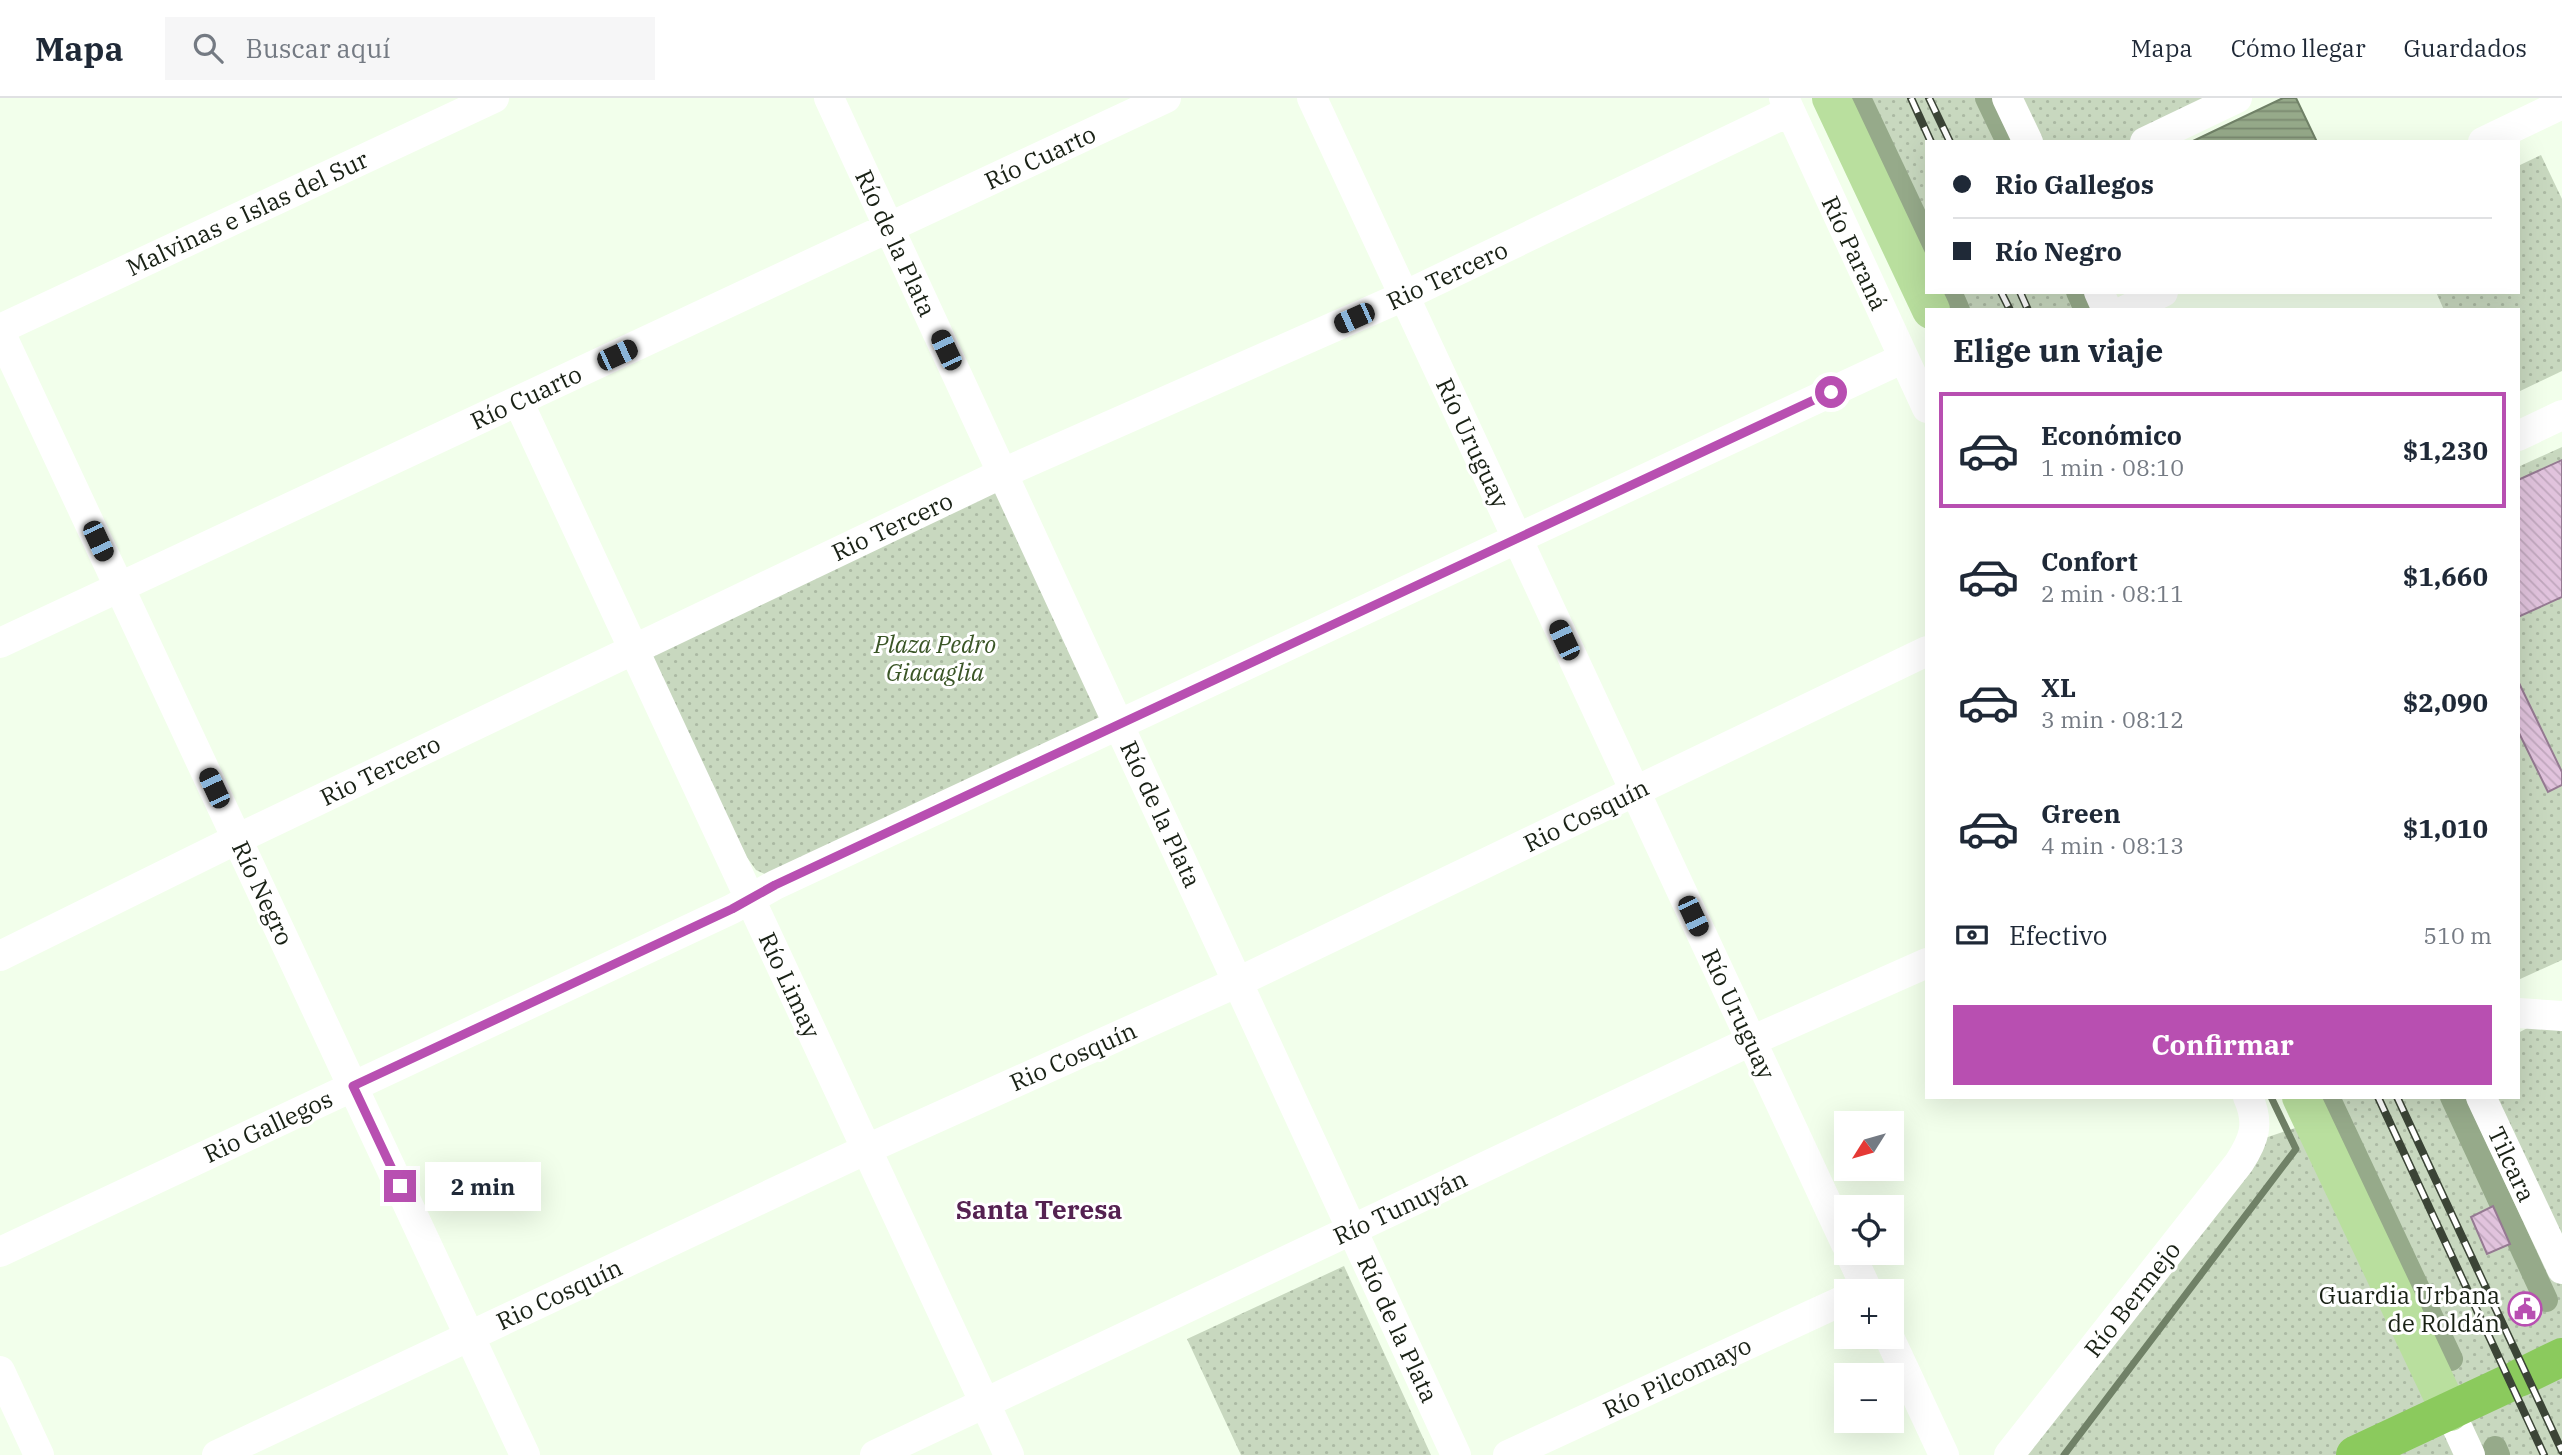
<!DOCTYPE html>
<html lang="es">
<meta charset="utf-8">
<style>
body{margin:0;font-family:"IBM Plex Serif",serif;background:#f6f6f7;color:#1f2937;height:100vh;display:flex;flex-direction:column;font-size:26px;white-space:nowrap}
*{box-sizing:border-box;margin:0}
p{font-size:23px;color:#747a83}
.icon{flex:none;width:38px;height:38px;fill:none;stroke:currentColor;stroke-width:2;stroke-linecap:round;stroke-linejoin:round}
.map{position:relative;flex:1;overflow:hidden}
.drawer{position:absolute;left:1925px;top:210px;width:595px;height:791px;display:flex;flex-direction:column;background:#fff;border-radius:0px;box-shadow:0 7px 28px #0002}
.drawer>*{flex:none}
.banner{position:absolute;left:1925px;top:42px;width:595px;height:154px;border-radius:0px;box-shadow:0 7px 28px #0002;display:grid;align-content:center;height:154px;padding:0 28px;background:#fff}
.needle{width:46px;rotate:233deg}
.controls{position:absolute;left:1834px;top:1013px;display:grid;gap:14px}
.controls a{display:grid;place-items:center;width:70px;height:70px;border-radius:0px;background:#fff;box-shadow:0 7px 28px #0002;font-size:35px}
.end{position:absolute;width:32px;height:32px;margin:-16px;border:9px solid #b84fb1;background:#fff;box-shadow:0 0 0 4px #fff}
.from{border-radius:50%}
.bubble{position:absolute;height:49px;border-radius:0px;background:#fff;box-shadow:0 7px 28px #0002;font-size:23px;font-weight:800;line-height:49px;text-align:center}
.car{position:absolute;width:21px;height:42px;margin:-21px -10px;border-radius:9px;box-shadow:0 0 5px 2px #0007;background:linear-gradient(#222 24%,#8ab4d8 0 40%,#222 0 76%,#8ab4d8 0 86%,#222 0)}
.banner b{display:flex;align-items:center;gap:24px;height:66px;font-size:26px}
.banner b+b{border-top:2px solid #e0e1e3}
.banner i{width:18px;height:18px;background:#1f2937}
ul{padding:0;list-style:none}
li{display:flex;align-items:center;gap:21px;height:116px;margin:0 14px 10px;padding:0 14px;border:4px solid transparent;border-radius:0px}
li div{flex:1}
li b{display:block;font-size:26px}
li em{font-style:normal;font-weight:800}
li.active{border-color:#b84fb1}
li>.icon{width:63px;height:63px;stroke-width:1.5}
h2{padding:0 28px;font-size:32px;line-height:84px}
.pay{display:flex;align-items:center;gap:18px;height:77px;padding:0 28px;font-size:26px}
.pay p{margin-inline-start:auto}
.action{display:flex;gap:14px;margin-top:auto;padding:14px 28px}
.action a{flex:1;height:80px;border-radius:0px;background:#b84fb1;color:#fff;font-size:28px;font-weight:800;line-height:80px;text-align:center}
header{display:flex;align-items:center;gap:42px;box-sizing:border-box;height:98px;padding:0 35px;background:#fff;border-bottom:2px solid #e0e1e3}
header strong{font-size:33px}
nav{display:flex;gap:38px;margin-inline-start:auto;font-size:24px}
.search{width:490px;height:63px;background:#f6f6f7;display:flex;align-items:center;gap:18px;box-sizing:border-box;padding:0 24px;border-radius:0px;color:#747a83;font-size:26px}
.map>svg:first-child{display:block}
.grass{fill:url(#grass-dots)}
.water{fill:url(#water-rules);stroke:#708167;stroke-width:2}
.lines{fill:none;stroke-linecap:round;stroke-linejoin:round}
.stream{stroke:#708167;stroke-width:7}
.canal{stroke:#96aa8a;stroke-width:24}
.building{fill:url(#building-back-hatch);stroke:#957a92;stroke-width:2}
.minor{stroke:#fff;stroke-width:30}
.major{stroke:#b9df9e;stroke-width:38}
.highway{stroke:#8bca5d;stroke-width:38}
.rail-casing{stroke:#3b4436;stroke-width:8}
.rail{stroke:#fff;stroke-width:5;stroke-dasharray:16;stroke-linecap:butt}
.route{stroke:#b84fb1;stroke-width:9}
.labels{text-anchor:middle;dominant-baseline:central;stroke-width:6;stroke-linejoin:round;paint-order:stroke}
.street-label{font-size:24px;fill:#192115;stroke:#fff}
.park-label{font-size:24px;font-style:italic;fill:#3a5526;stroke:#fff}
.poi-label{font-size:24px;fill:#192115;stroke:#fff;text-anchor:end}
.neighbourhood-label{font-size:26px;font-weight:bold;fill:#552251;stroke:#fff}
</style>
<header>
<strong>Mapa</strong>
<div class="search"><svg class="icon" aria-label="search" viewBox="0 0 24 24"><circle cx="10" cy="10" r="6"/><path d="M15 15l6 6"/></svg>Buscar aquí</div>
<nav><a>Mapa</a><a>Cómo llegar</a><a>Guardados</a></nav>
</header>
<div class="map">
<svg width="2562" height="1357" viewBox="0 0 2562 1357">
<defs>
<pattern id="grass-dots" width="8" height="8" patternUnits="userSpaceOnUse" patternTransform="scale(1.75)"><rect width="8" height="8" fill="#c8d8bf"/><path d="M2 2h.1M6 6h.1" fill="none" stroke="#abb9a3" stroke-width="1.8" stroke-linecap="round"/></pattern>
<pattern id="water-rules" width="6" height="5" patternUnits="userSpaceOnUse" patternTransform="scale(1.75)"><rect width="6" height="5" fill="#96aa8a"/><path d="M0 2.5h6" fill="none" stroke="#7a8a70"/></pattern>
<pattern id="building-back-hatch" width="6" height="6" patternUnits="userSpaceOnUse" patternTransform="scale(1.75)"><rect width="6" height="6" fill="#e1c3dd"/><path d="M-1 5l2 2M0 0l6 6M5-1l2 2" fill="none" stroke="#c0a7bd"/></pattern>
</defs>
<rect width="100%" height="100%" fill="#f2ffeb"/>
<path class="grass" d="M1831,0h406l-92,44h-218v150h172l8,18h-176z
M2541,57l21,44v172l-44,21v-82h-74l-8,-18h82v-126z
M2562,349v513l-44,20v-513z
M991,390l12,3 102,230 -336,155 -13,-6 -10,-14 -96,-193 3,-13z
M2552,917l10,1v439h-553l244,-313 60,-20 -12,-25h217v-64z
M1344,1168l87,189h-190l-54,-116z"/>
<path class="water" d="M2283,0h13l21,44h-126z"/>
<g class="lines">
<path class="stream" d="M2064,1357l232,-306 -25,-52"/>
<path class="canal" d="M1859,0l68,144
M1987,0l21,44
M1950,194l8,18
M2078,194l8,18
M2328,999l123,262
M2452,999l94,203
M2495,1350l3,7"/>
</g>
<path class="building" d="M2562,362v137l-44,20v-137z
M2518,583l44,91v13l-14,7 -30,-61z
M2493,1108l17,38 -23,10 -16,-37z"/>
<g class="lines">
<path class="minor" d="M829,0l627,1357
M1312,0l534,1146
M1784,0l143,310
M2007,0l21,44
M2145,44l92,-44
M2483,44l79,-38
M2099,194l8,18
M2126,212l37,-18
M0,231l494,-231
M0,234l525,1123
M518,303l491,1054
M2518,338l44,-21
M0,545l1166,-545
M0,858l237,-117 766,-366 401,-177 386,-185
M2518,915l44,3
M2481,999l81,172
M0,1154l732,-343 43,-24 1129,-527
M1850,1155l18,39
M1889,1239l55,118
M0,1273l39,84
M2450,1314l20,43
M217,1357l650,-306 371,-167 689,-331
M875,1357l876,-414 176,-78
M1508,1357l338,-156
M2009,1357l230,-292c15,-23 21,-39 9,-66"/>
<path class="major" d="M1831,0l100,212
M2301,999l149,315"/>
<path class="highway" d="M2519,1280l43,-21
M2355,1357l156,-73"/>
<defs>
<path id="rail" d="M1911,0l20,44
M1929,0l21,44
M2001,194l9,18
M2020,194l8,18
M2378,999l166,358
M2397,999l165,354"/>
</defs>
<use href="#rail" class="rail-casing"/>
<use href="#rail" class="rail"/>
</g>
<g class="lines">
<path class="route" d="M400,1088l-47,-100 379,-177 43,-24 1056,-493"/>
</g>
<defs>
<symbol id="civic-ring" viewBox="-11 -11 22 22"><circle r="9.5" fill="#fff" stroke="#b84fb1" stroke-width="1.5"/><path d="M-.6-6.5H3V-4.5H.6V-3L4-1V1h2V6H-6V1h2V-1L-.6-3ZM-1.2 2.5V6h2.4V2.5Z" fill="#b84fb1"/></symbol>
</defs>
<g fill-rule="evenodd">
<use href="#civic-ring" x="2506" y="1192" width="38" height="38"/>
</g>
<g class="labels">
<g class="street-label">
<text transform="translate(1040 59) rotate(-25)">Río Cuarto</text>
<text transform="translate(247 115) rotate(-25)">Malvinas e Islas del Sur</text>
<text transform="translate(896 145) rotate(65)">Río de la Plata</text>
<text transform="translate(1855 155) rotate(65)">Río Paraná</text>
<text transform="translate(1447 177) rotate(-25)">Rio Tercero</text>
<text transform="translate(526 299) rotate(-25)">Río Cuarto</text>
<text transform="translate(1473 345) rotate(65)">Río Uruguay</text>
<text transform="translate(892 428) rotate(-25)">Rio Tercero</text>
<text transform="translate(380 672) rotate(-26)">Rio Tercero</text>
<text transform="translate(1161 716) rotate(65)">Río de la Plata</text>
<text transform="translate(1586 717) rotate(-26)">Rio Cosquín</text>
<text transform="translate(263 795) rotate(65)">Río Negro</text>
<text transform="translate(790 887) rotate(65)">Río Limay</text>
<text transform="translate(1739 916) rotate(65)">Río Uruguay</text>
<text transform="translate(1073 958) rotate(-24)">Rio Cosquín</text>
<text transform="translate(268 1028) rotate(-25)">Rio Gallegos</text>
<text transform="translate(2512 1066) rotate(65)">Tilcara</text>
<text transform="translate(1400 1109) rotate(-25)">Río Tunuyán</text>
<text transform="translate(559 1196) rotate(-25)">Rio Cosquín</text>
<text transform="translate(2132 1201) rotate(-52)">Río Bermejo</text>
<text transform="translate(1398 1231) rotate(65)">Río de la Plata</text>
<text transform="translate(1677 1279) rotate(-25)">Río Pilcomayo</text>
</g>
<g class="park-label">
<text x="935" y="546">Plaza Pedro<tspan x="935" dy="28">Giacaglia</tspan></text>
</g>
<g class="poi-label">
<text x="2500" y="1197">Guardia Urbana<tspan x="2500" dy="28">de Roldán</tspan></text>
</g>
<g class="neighbourhood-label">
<text x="1039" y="1111">Santa Teresa</text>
</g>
</g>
</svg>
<div class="controls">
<a><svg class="needle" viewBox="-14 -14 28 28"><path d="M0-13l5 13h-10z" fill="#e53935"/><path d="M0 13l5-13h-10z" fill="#747a83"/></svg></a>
<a><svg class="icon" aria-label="locate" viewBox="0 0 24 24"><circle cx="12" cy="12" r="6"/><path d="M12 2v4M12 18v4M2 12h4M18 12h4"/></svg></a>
<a>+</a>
<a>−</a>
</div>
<i class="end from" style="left:1831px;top:294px"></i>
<i class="end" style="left:400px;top:1088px"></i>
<div class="bubble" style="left:425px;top:1064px;width:116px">2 min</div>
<i class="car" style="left:1354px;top:220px;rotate:246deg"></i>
<i class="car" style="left:946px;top:252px;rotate:335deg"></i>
<i class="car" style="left:617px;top:257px;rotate:65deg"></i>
<i class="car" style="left:98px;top:443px;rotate:155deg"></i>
<i class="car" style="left:1564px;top:542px;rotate:335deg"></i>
<i class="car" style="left:214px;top:690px;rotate:335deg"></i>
<i class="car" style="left:1693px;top:818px;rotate:155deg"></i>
<div class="banner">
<b><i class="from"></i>Rio Gallegos</b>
<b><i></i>Río Negro</b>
</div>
<section class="drawer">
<h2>Elige un viaje</h2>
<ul>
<li class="active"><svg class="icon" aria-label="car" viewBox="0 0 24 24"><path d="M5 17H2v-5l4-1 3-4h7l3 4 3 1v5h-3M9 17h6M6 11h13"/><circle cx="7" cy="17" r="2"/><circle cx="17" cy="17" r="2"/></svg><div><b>Económico</b><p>1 min · 08:10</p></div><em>$1,230</em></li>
<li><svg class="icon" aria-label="car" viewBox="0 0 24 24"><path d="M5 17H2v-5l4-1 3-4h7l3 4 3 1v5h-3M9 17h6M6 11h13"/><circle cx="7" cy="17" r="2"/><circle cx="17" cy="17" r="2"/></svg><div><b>Confort</b><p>2 min · 08:11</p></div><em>$1,660</em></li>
<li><svg class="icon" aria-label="car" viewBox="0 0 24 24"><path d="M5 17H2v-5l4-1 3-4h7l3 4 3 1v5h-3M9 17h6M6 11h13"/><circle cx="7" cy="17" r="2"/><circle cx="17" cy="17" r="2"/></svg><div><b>XL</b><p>3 min · 08:12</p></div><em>$2,090</em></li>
<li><svg class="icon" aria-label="car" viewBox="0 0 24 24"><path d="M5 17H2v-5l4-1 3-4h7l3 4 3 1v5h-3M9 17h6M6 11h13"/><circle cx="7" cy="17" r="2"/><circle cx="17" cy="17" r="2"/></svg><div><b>Green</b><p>4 min · 08:13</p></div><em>$1,010</em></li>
</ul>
<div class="pay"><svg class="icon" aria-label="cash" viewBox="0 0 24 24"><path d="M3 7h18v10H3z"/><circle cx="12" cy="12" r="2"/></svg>Efectivo<p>510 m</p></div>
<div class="action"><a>Confirmar</a></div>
</section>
</div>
